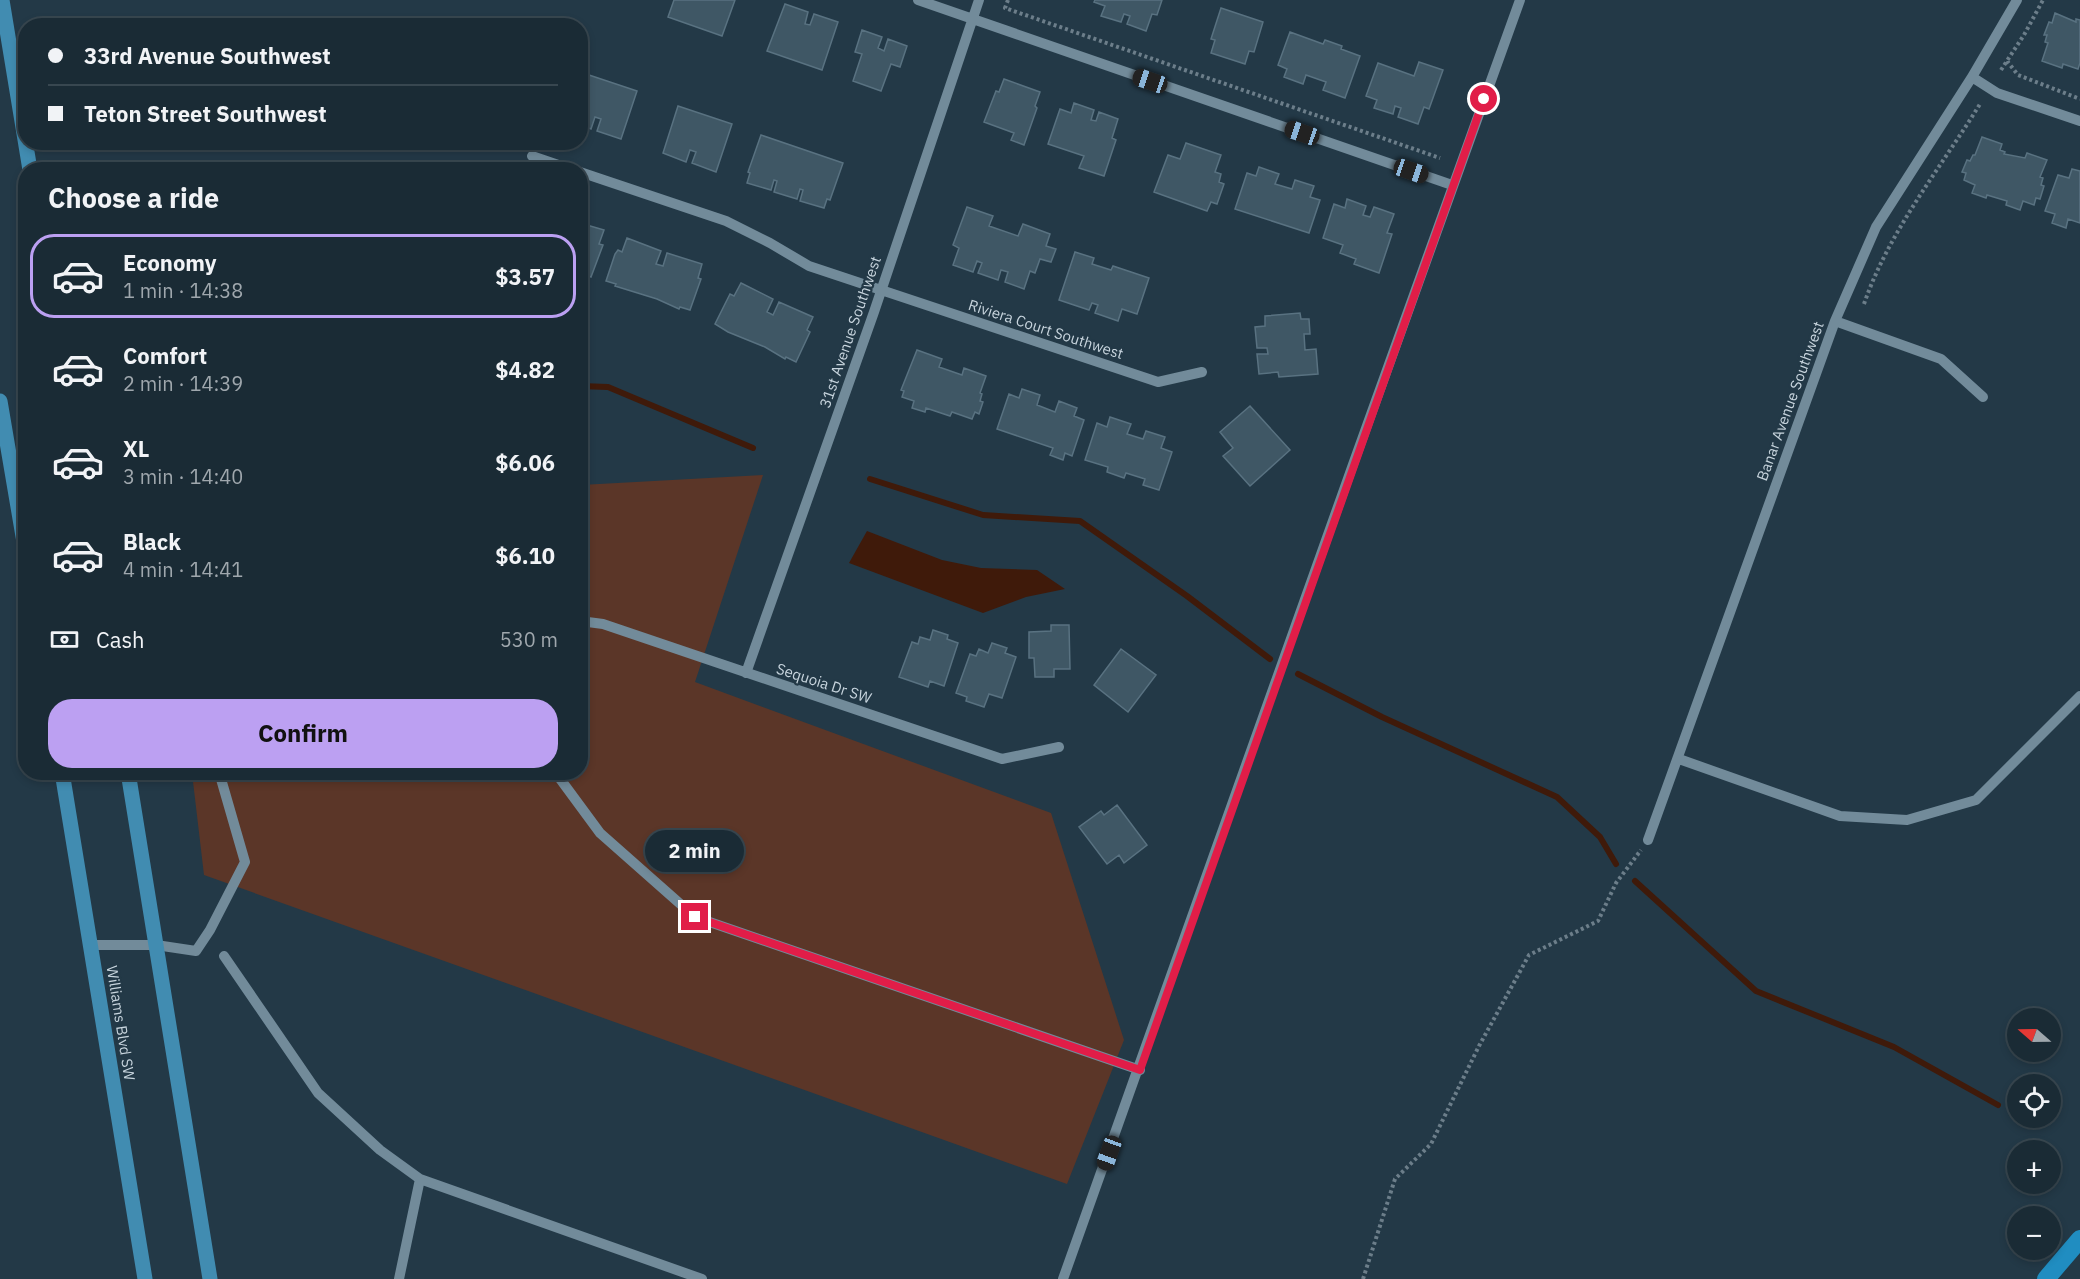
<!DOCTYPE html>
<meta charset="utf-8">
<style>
body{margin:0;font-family:"IBM Plex Sans",sans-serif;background:#273741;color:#f1f3f6;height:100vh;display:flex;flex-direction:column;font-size:22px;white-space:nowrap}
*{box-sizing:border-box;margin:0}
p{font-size:20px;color:#9fa7ad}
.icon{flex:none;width:33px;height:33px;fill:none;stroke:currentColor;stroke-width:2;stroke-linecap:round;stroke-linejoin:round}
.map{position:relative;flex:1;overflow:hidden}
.details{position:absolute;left:18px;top:162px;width:570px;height:618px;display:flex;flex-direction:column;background:#1a2b35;border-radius:24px;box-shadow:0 3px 9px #0003,0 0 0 2px #384750}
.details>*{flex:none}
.hud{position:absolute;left:18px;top:18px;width:570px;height:132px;border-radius:24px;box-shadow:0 3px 9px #0003,0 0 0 2px #384750;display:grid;align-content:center;height:132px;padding:0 30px;background:#1a2b35}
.needle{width:39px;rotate:290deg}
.fabs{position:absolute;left:2007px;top:1008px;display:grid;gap:12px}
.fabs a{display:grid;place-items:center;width:54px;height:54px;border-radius:50%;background:#1a2b35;box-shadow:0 3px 9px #0003,0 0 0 2px #384750;font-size:30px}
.end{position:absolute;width:27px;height:27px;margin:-14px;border:8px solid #e11d48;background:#fff;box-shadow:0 0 0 3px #fff}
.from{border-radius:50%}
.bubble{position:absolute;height:42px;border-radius:21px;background:#1a2b35;box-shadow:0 3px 9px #0003,0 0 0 2px #384750;font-size:20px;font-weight:800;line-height:42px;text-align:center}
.car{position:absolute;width:18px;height:36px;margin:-18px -9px;border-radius:8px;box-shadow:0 0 4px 2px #0007;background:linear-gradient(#222 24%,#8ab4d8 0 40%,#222 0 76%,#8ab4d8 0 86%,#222 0)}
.hud b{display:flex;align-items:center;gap:21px;height:57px;font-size:22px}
.hud b+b{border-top:2px solid #384750}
.hud i{width:15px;height:15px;background:#f1f3f6}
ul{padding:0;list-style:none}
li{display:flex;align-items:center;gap:18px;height:84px;margin:0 12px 9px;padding:0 18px;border:3px solid transparent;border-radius:24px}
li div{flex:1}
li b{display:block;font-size:22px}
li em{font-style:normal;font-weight:800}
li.selected{border-color:#bca0f2}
li>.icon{width:54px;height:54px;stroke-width:1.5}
h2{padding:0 30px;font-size:27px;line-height:72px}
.pay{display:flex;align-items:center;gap:15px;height:66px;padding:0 30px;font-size:22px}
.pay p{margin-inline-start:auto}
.action{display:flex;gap:12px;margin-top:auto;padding:12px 30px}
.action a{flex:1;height:69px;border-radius:24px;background:#bca0f2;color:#111;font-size:24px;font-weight:800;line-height:69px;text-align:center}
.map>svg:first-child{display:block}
.green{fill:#5b3628}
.water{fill:#3f1a0a}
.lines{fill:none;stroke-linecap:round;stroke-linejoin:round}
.stream{stroke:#3f1a0a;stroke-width:6}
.building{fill:#3f5765;stroke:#597281;stroke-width:1.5}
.path{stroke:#6c7e8a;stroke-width:4;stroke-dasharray:3 3;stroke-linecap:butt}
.minor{stroke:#728b9a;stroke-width:10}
.major{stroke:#418cb1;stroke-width:15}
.highway{stroke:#208dc1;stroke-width:18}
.route{stroke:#e11d48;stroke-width:8}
.labels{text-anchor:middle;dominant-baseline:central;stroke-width:4.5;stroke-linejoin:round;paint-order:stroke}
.street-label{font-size:15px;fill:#c7d4dd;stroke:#233947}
</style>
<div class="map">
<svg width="2080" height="1279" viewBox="0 0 2080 1279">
<rect width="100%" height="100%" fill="#233947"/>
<path class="green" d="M763,475l-68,207 356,131 73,227 -57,144 -863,-309 -12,-102 388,-1 1,-287z"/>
<path class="water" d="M867,531l75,29 39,8 56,2 28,19 -39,8 -43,16 -134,-50z"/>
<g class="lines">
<path class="stream" d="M580,386l28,1 145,61
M870,479l113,36 97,6 107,75 83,63
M1298,674l84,43 175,80 43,40 16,27
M1635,881l121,110 138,56 104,58"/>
</g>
<path class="building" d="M674,0h61l-13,36 -54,-19z
M1095,0h67l-5,15 -5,-1 -6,17 -19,-7 3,-8 -6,-2 -3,8 -20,-6 4,-10 -11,-4z
M785,4l23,8 -3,12 5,1 4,-11 24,8 -16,48 -55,-19z
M1221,8l42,14 -9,30 -5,-1 -4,13 -34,-11 4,-13 -4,-1z
M2055,13l21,9v-3l4,1v43l-2,6 -15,-5 -1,4 -20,-7 6,-18 -3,-1 2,-7h-3l5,-13 3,1z
M862,30l20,7 -4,11 6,3 4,-12 19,7 -7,21 -9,-3 -10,27 -28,-10 9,-27 -7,-2z
M1290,32l33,12 2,-4 17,6 -1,3 19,7 -15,42 -22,-8 3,-8 -20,-7 -3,9 -19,-7 3,-8 -9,-4z
M1419,62l24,8 -14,39 -5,-2 -6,17 -20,-7 3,-9 -6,-2 -2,8 -19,-6 3,-8 -11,-4 12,-33 36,13z
M583,73l54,18 -16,48 -24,-8 4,-12 -6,-2 -4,12 -11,-5v-43z
M1004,79l36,13 -5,14 2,2 -13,37 -13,-5 3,-7 -30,-11 12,-31 3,1z
M1074,103l20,7 -3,10 5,1 3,-9 19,7 -6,19 4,2 -12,36 -25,-8 5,-12 -36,-12 12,-35 11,4z
M678,106l54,18 -16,48 -24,-9 4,-11 -6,-2 -4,12 -23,-9z
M761,135l82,28 -13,37 -3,-1 -3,9 -24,-7 3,-11 -3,-1 -3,10 -23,-7 3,-11 -3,-1 -3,10 -24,-7 3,-10 -2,-1z
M1982,137l20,7 -2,6 5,2 -1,2 21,4 2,-5 20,7 -7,17 3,1 -2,7 3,1 -4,13 -4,-1 -2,7 -11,-4 -3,9 -14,-5 1,-4 -20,-6 -1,3 -14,-5 3,-8 -11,-5 2,-7 -4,-1 5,-12 3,1 3,-6h2z
M1186,143l35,12 -6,17 6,2 -2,8 5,2 -7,20 -6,-2 -4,9 -53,-19 14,-37 12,4z
M1259,167l20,7 -4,10 17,5 3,-9 19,6 -4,11 10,3 -11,33 -74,-24 12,-36 9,3z
M2072,169l8,2v52l-12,-4 -2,9 -14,-5 3,-9 -10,-3 13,-36 11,3z
M1347,199l19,7 -3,9 7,2 4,-10 20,7 -7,19 5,1 -13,39 -25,-9 2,-5 -16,-6 3,-8 -20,-7 11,-34 11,4z
M967,207l26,9 -4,10 29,10 5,-12 27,10 -4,12 10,3 -5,13 -11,-3 -5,14 -5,-2 -6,18 -19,-7 3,-10 -7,-2 -3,10 -20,-7 4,-10 -5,-2 -4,11 -20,-7 6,-17 -6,-3z
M580,223l24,7 -5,14 4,1 -12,32 -10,-4 -1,2z
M627,238l34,13 -5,13 7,2 4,-13 35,11 -4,14 3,1 -11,31 -10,-3 -1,2 -22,-10 -42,-13 1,-2 -10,-3 9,-27 3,-4 4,2z
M1075,252l19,6 -2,6 19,6 2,-4 36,12 -12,36 -15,-5 -4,12 -23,-8 3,-8 -6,-2 -3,7 -30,-10z
M741,283l32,16 -6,13 6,3 6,-13 34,15 -6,13 3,2 -14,30 -10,-5 -1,2 -20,-12 -37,-15 -13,-8 15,-30 4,2z
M1300,313l1,6h8l1,15h-6l1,16 11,-1 2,25 -39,3 -1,-5 -19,2 -2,-20h11l-1,-6h-10l-2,-21 10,-1v-10z
M917,350l25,9 -3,8 23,8 2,-7 22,8 -6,17 2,1 -2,7 3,1 -4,12 -4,-2 -3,7 -20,-7 -2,4 -24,-8 -1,4 -13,-4 2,-7 -12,-4 2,-6 -3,-1z
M1022,389l18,6 -3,10 18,7 4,-11 18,7 -3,8 10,4 -12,36 -7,-3 -2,7 -13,-5 3,-7 -56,-19 12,-35 10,4z
M1250,406l40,44 -40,36 -27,-30 10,-8 -13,-16z
M1110,417l21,7 -4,10 16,5 3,-8 19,6 -4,11 11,4 -13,38 -16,-5 2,-6 -19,-6 -2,5 -17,-6 1,-5 -23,-7 12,-37 10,4z
M1051,625h18l1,44h-16v8h-19l-1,-19h-5v-26l22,-1z
M933,630l15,5 -1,4 11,4 -14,43 -14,-5 -2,6 -29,-10 13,-35 6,2 2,-7 10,3z
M992,643l15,5 -2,5 11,4 -14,41 -13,-4 -5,13 -18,-6 1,-4 -11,-4 14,-39 6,2 3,-7 9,4z
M1121,649l35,26 -28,37 -34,-27z
M1117,805l30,40 -23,18 -5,-8 -12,9 -28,-37 22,-16 3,4z"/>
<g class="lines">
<path class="path" d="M1008,0l-3,8 435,150
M2007,61l11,14 62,24
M2001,70l23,-35 19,-35
M1864,304c25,-73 76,-135 116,-200
M1363,1279l32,-100 36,-35 48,-98 50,-91 69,-34 18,-38 25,-33"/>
<path class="minor" d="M918,0l534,185
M1972,77l25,16 83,28
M532,156l41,14
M580,172l146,49 44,22 39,23 349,116 44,-10
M1835,321l106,38 42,38
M580,621l23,3 399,135 57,-12
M746,673l128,-361 105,-312
M1679,759l161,57 67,4 69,-20 104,-104
M558,772v4l42,57 95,84 445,153
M1648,840l187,-519 41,-94 96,-150 45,-77
M90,945h66l40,6 14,-21 35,-68 -26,-90
M224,956l94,137 62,57 40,29
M399,1279l21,-100 282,100
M1063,1279c155,-425 301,-854 457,-1279"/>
<path class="major" d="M2,0l28,170
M0,401l26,153
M62,772l83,507
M128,772l82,507"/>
<path class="highway" d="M2046,1279l34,-40"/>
</g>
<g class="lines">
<path class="route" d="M695,917l445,153 344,-971"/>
</g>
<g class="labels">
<g class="street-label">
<text transform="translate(1046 329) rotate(18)">Riviera Court Southwest</text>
<text transform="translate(850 332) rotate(-71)">31st Avenue Southwest</text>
<text transform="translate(1790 401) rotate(-70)">Banar Avenue Southwest</text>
<text transform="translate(824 683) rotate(18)">Sequoia Dr SW</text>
<text transform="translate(121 1023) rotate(81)">Williams Blvd SW</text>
</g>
</g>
</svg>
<div class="fabs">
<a><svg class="needle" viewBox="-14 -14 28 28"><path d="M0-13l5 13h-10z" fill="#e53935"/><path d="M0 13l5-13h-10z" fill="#9fa7ad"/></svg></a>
<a><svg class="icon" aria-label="locate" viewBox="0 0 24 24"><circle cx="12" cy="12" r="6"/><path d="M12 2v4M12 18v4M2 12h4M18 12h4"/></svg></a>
<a>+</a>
<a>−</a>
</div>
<i class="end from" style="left:1484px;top:99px"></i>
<i class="end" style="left:695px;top:917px"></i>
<div class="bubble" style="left:645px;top:830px;width:99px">2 min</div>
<i class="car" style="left:1150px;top:81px;rotate:289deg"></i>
<i class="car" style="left:1302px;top:133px;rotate:289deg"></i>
<i class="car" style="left:1411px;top:171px;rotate:109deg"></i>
<i class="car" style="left:1109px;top:1153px;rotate:200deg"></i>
<div class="hud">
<b><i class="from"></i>33rd Avenue Southwest</b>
<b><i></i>Teton Street Southwest</b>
</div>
<section class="details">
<h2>Choose a ride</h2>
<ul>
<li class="selected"><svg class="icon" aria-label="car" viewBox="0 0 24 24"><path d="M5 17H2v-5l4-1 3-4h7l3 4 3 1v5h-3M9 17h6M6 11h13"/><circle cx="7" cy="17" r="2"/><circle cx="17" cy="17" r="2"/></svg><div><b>Economy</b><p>1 min · 14:38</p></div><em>$3.57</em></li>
<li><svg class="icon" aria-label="car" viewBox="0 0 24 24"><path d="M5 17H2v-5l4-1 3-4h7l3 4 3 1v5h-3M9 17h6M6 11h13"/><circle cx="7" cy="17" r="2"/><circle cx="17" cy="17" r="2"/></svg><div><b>Comfort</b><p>2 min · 14:39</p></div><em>$4.82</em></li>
<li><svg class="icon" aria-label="car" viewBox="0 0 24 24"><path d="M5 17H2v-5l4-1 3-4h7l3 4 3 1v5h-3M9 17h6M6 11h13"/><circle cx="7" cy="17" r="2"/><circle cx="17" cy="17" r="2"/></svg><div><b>XL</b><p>3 min · 14:40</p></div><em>$6.06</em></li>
<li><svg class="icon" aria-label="car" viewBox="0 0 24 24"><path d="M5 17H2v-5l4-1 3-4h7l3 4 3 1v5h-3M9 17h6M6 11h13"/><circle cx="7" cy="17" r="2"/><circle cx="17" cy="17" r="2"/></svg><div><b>Black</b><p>4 min · 14:41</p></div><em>$6.10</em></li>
</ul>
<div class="pay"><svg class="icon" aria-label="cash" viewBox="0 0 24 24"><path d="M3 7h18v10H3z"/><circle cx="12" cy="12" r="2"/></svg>Cash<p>530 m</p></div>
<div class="action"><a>Confirm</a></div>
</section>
</div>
